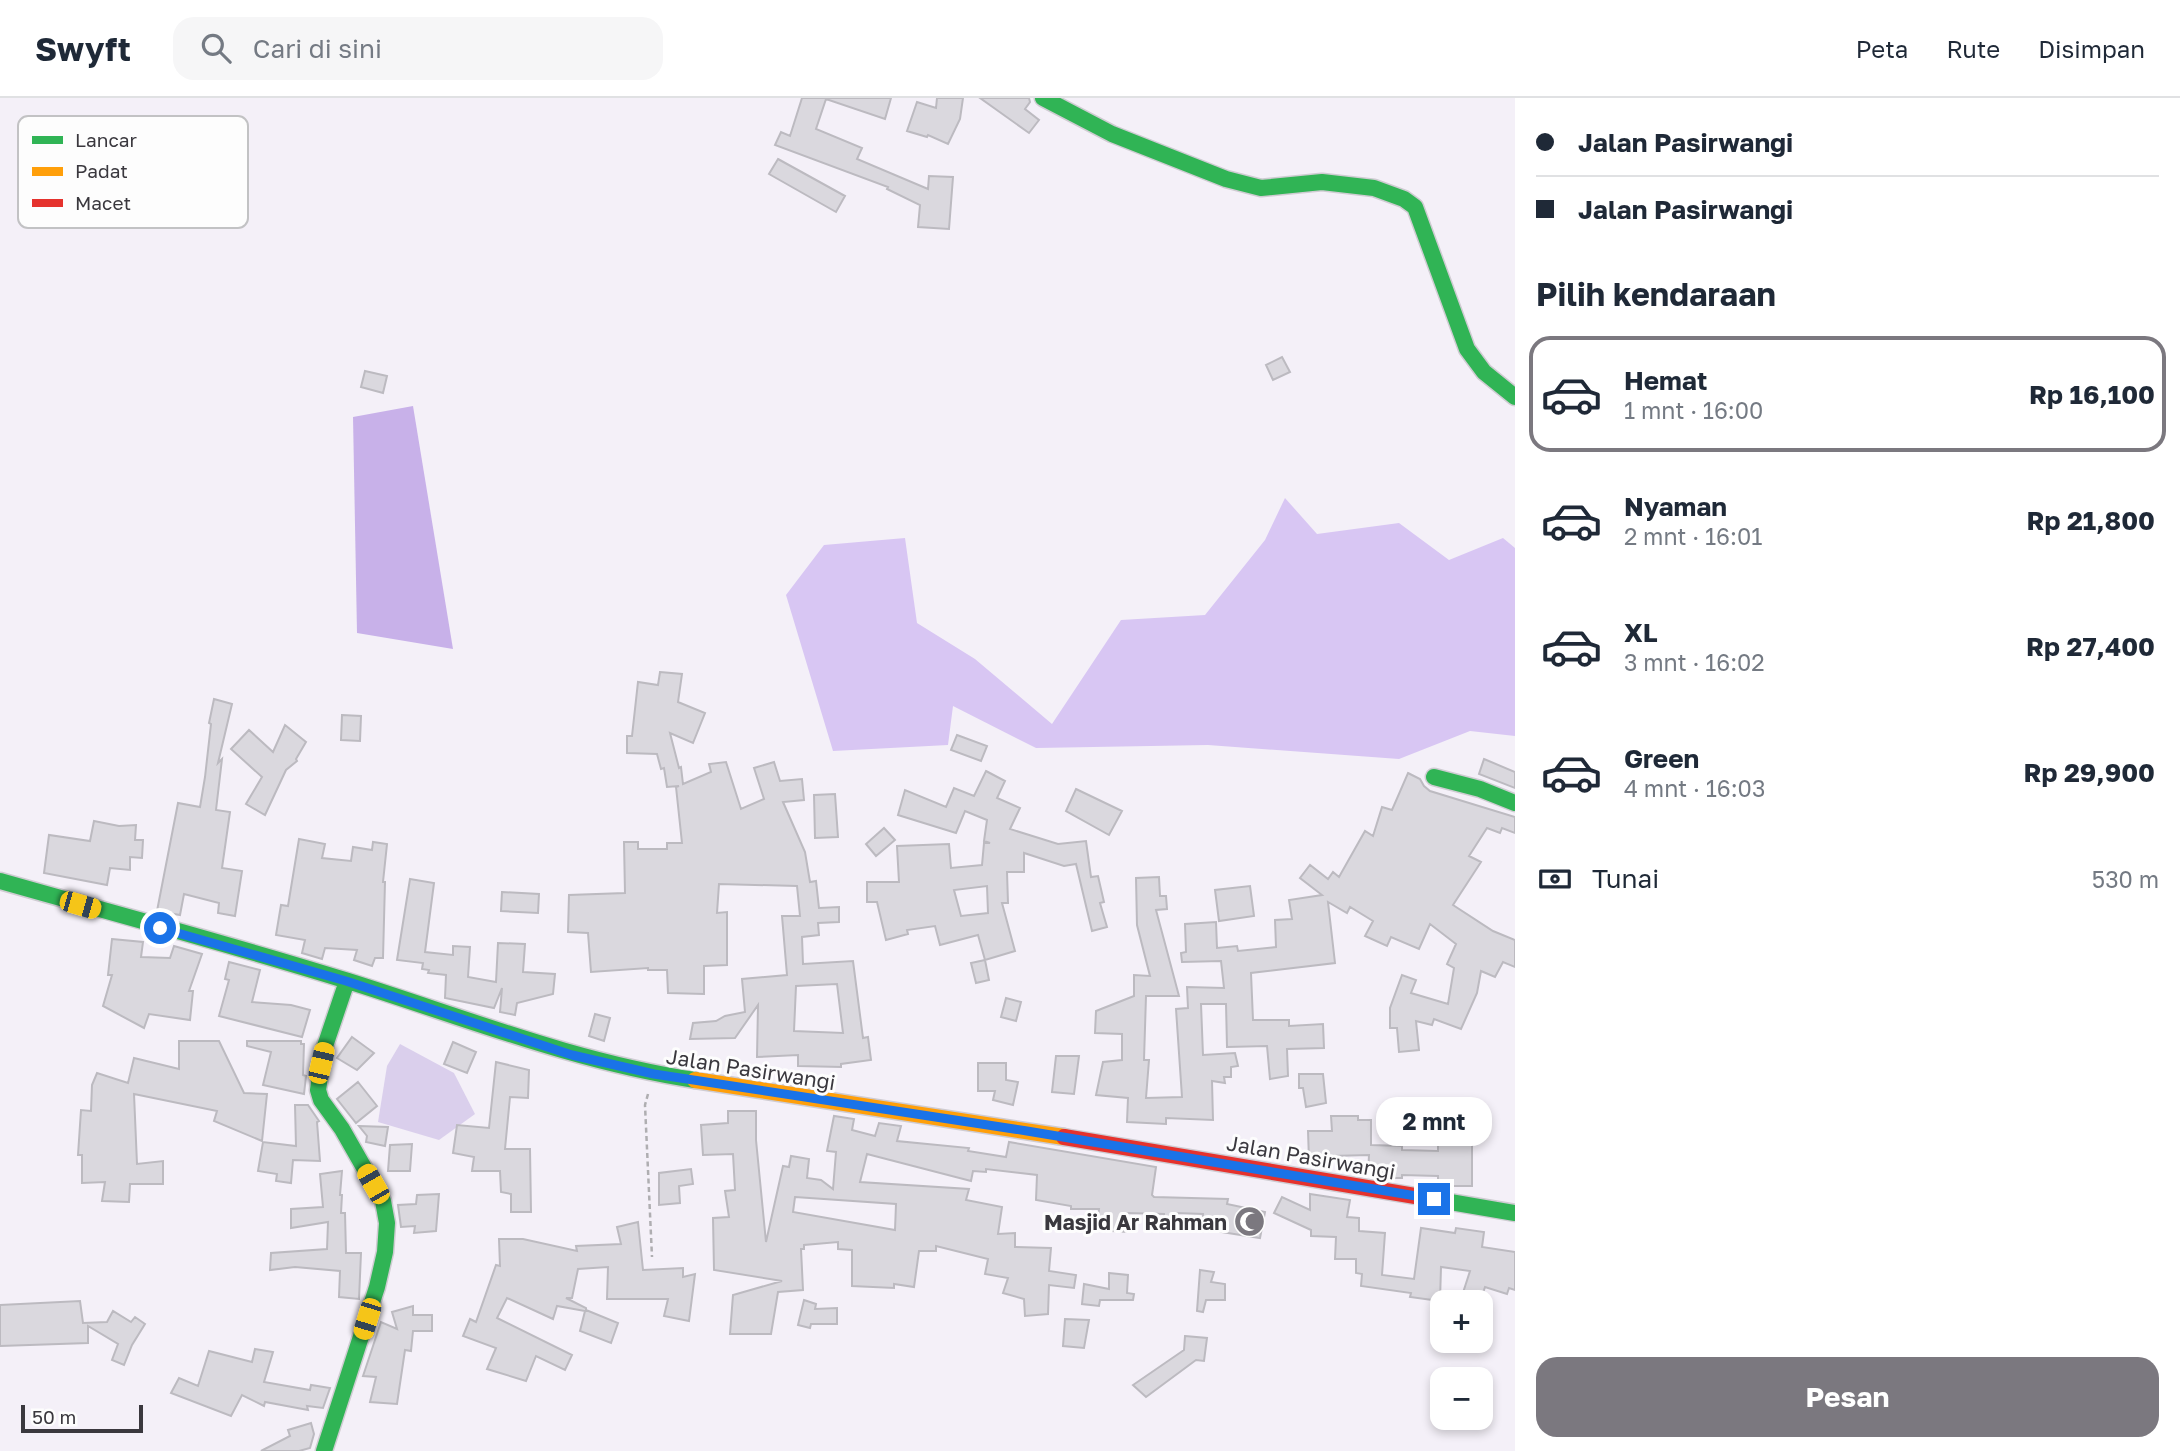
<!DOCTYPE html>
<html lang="id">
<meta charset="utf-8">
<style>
body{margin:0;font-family:"Golos Text",sans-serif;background:#f6f6f7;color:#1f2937;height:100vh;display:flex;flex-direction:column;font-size:26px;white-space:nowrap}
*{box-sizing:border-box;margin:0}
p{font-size:23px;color:#747a83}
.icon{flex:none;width:38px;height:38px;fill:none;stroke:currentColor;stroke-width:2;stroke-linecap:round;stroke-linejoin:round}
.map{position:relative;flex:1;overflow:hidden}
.details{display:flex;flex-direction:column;background:#fff;width:665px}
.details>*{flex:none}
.guide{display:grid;align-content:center;height:154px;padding:0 21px;background:#fff}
.tools{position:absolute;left:1430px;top:1192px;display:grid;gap:14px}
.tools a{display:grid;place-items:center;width:63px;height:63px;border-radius:14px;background:#fff;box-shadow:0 4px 10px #0003;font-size:35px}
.scale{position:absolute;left:21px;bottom:18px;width:122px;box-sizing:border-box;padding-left:7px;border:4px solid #3a383e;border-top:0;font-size:19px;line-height:24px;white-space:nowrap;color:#3a383e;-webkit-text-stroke:5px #fdfdfd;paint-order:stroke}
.end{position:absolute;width:32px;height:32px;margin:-16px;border:9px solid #1a73e8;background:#fff;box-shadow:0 0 0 4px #fff}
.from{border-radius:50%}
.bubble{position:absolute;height:49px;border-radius:21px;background:#fff;box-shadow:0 4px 10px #0003;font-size:23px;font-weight:700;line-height:49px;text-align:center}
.car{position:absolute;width:21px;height:42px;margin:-21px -10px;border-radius:9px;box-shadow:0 0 5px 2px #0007;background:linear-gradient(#f5c518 24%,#345 0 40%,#f5c518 0 76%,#345 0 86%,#f5c518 0)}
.guide b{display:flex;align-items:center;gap:24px;height:66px;font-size:26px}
.guide b+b{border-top:2px solid #e0e1e3}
.guide i{width:18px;height:18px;background:#1f2937}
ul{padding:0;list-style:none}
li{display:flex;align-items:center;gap:21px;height:116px;margin:0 14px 10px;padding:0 7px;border:4px solid transparent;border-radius:21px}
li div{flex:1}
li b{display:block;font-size:26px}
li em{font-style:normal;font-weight:700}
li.current{border-color:#7b787f}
li>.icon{width:63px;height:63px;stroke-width:1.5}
h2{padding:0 21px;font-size:32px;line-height:84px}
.pay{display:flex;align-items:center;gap:18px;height:77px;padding:0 21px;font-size:26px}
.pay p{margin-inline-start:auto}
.primary-button{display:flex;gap:14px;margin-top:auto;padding:14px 21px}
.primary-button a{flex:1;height:80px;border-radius:21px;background:#7b787f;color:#fff;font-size:28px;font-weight:700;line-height:80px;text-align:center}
header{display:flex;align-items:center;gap:42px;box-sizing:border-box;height:98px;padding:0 35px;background:#fff;border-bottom:2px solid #e0e1e3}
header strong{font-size:33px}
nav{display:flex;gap:38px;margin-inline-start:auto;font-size:24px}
.search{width:490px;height:63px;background:#f6f6f7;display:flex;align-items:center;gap:18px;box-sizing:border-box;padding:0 24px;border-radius:21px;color:#747a83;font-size:26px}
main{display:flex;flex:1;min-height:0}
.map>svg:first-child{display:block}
.green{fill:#dacfec}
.forest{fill:#d8c6f3}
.water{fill:#c8b1e9}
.building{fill:#dad8de;stroke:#bcbac0;stroke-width:2;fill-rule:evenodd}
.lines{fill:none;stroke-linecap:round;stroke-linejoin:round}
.fast-casing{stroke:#cfccd2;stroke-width:19}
.slow-casing{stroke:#cfccd2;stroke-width:19}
.jam-casing{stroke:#cfccd2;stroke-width:19}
.path{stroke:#afaeb1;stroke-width:2.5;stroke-dasharray:5 3.5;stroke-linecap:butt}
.fast{stroke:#30b455;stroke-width:16}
.slow{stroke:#ff9f0a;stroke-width:16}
.jam{stroke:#e5322d;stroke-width:16}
.route{stroke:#1a73e8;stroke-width:9}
.labels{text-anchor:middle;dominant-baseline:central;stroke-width:6;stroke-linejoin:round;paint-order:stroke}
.street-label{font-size:21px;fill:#3a383e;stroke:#fdfdfd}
.poi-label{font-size:21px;font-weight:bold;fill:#3a383e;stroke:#fdfdfd;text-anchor:end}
.key{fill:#fdfdfd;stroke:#c2c2c4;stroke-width:2}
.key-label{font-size:19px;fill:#3a383e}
</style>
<header>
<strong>Swyft</strong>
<div class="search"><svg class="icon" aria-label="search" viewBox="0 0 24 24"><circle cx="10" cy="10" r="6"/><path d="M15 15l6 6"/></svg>Cari di sini</div>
<nav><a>Peta</a><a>Rute</a><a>Disimpan</a></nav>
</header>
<main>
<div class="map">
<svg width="1515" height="1353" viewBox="0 0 1515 1353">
<rect width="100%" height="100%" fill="#f4f0f8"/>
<path class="green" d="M400,946l54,29 21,41 -36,26 -61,-18 9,-56z"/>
<path class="forest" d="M1285,400l32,36 82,-11 50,37 54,-22 12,10v188l-45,-5 -71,28 -191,-14 -172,3 -83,-42 -5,39 -115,6 -47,-156 38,-50 81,-7 12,85 58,36 77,65 69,-104 84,-5 60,-75z"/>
<path class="water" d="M413,308l40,243 -96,-16 -4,-216z"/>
<path class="building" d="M802,0h89l-6,21 -59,-20 -10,30 46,19 -5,11 71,30 1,-13 24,1 -4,52 -31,-2 2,-22 -33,-16 1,-2 -113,-42 6,-13 9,4z
M937,0h26l-3,21 -12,25 -20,-9 -1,2 -20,-6 10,-29 19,6z
M980,0h49l1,4 -5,7 14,11 -10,13z
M778,61l67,37 -9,16 -67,-38z
M1282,259l8,15 -17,8 -7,-15z
M365,273l22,5 -4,17 -22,-6z
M660,574l22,2 -4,28 27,11 -12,30 -23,-10 9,35 2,-1 2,17 28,-12 -2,-8 17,-2 15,47 23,-10 -10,-31 20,-6 6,19 22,-2 2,21 -21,2 22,50 5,30 6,-1 3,27 20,-1v15l-21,1 1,12 -17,2 1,27 50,-3 10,77 5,-1 3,23 -30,4v3l-43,-1v-11l-41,2 1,-52 -23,33 -45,1 3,-16 23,-2 9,-5 20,-4 -3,-33 45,-4 -5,-59h18l-3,-30 -78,-2 -2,29 10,-1v53l-23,1v28l-36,-1 -1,-23h-19v-2l-57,4 -3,-39 -20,-1 1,-37 56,-2 -1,-51h14v7h29v-6h15l-6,-56 3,-1 -12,1 -3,-19 -3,1 -4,-15 -30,-1v-17h5l6,-54 20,3zM837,886l6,49 -49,-2 2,-45z
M214,601l18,5 -14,59 4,-4 -6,51 14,2 -8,56 20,3 -7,45 -17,-3 1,-10 -35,-9 -4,21 -23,-4 21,-108 22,4 5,-30 6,-53 -2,-1z
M342,617l19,1 -1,25 -19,-1z
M285,627l21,17 -10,17 1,2 -11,9 -21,45 -19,-11 16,-27 -31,-28 18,-19 24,22z
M957,637l30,11 -6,15 -30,-11z
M1484,661l31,13v16l-36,-14z
M986,673l19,10 -8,17 23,10 -10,21 48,15 28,-3 5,36 7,-1 6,26 -4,1 7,24 -15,4 -16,-67 -12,2 -40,-13v19h-17l1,31h-6l13,48 -30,9 -7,-25 -38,10 -5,-19 -28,4 1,4 -22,6 -9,-38h-10v-20h32l-2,-36 52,-2 2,24 31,-3 2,-22h6l-6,-2 3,-21 -22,-9 -9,22 -58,-18 7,-25 41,17 8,-19 20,8zM987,788l1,27 -27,3 -7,-26z
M1408,675l12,6 4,7 6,5 85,26v16l-13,-5 -2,5 -13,-5 -18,28 12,6 -28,43 40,26 22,9v27l-12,-5 -8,15 -14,-6 -4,22 -16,36 -27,-10 -2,6 -16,-4 3,29 -20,2 -2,-24h-7v-20l12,-33 14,5 -5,13 37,11 6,-36 -7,-4 9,-20 -26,-20 -11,25 -28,-12 -4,9 -22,-10 8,-15 -23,-14 -3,6 -19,-11 7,61 -84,10 2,47h36v6l34,-2 1,24 -37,1 1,27 -18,3 -3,-33 -40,1 -1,-43h-25l2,51 32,-2 3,13 -7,1v10h-7l1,6 -13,-2 1,39 -47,-2v6l-39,-2 1,-24 -32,-3 7,-33 19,-2v-26l-27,-1 1,-22 38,-15v-21l16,1 -13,-51 -1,-47 23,-1 1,19h6l1,13 -11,1 23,86h-33l-2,64h5l-3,38 36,-1 -6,-88 12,-1 -1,-21 37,1 -3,-27 -39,1 -1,-9 5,-1 -1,-28 31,-2 1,26 20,-2 1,5 38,-4 -1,-27 17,-1 -3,-19 33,-5 -22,-17 10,-13 18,14 5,-7 6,5 26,-46 8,5 9,-29 10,3z
M1076,691l46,22 -13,24 -43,-24z
M835,696l3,43 -23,1 -1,-43z
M94,723l25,5 17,-1 -1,15h8l-1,18 -12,-1v13l-20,-2 -3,17 -63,-12 5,-38 41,6z
M884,730l11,12 -19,16 -10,-12z
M299,741l26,5 -3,14 29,3 2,-14 19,3 1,-8 14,2 -4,38h2l-2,76h-8l-3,8 -18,-6 3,-10 -32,-2 -3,11 -20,-6 3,-13 -29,-5 5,-30 7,1z
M410,781l24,4 -9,69 28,3v-9l17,1 -2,30 28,5 2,-39 27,1 -2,28 32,2 -2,20 -36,9 -2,12 -15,-3 2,-24 -8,20 -49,-10 1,-23 -18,-2 1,-3 -7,-1 1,-6 -26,-3z
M1250,788l4,30 -35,5 -4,-31z
M502,794l37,2 -1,19 -37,-2z
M112,841l31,3 -2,15 29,1 4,-12 28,8 -13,37h4l-3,29 -41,-6 -5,14 -41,-22 9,-31h-4z
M985,862l4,20 -13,3 -5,-20z
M229,864l31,8 -8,32 39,3 19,5 -8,27 -83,-21 10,-36 -4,-1z
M1006,900l15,4 -5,19 -15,-4z
M595,916l15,4 -6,23 -15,-5z
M352,939l22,16 -17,17 -20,-12z
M179,943h40l25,52 23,1 -5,47 -48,-20 3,-10 -83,-17 3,70 26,-3v23h-33l-1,18 -27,-1 3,-19 -23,1v-28h-4l3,-45 10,1 1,-26 5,-12 31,10 6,-25 45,11z
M247,943h54v3h3l-1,31 3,1 -2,18 -41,-9 8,-33 -24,-6z
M453,944l23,10 -9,21 -23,-9z
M1056,958h23l-5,38 -22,-2z
M496,964l33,8 -1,28 -18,-1 -5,52h25l1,63h-20v-18l-10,-2 -1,-21h-28l2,-14 -21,-4 4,-28 32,3z
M978,965h28v17l12,2 -5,23 -20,-5 2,-9h-17z
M1299,976h24l3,29 -20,4 -3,-19h-4z
M358,984l19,24 -21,17 -19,-24z
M295,1007h13l11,16 -2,1 3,39 -27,-1 -2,23 -15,-2 1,-7 -19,-3 5,-29 33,4z
M728,1013h28v29l10,102 17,-76 6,1 2,-11 18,3 -2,19 14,2 12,9 3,-37 -9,-1 7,-35 20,3 -2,11 23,6 4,-13 22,3 -4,15 72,7 -1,3 38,6 3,-15 147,25 -4,28 2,2 74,2 -1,5 38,8 -5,26 -58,-9 1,-15 -26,-1v12h-13v-11l-37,-1v19l-30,-2 2,-21h-28v-3l-35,-6 1,-25 -51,-6v3l-13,-1 -2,10 -104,-27 -7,28 109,7 -3,11 36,7 -4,27 17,-1v14l36,1 -2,23 27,4 -2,13 -25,-3 -1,29 -23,2 -1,-17 -21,-6 5,-15 -23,-4 3,-15 -52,-13v5h-17l-5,36 -20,-3v4l-42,-2v-36l-14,-1v-7l-34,3v4h-3l2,41 -25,2 -7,42h-41l3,-39 49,-14 -68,-11 -1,-52 16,-1 -4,-26 10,-1 -2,-36 -30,1 -2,-30 27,-2zM795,1099l101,7 -1,26 -102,-18z
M1331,1018h27v4h13v25l31,1v4l36,1v-19h34v54h-34v-10l-36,-1v3h-9l-25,-4 1,-19 -38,1v12l-14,-3v-5h-8l-1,-29h24z
M359,1028l29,1 -3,19 -19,-4 1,-6z
M412,1046l-2,27h-22l2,-26z
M691,1071l2,15 -14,2 1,17 -21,2v-32z
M342,1073l-2,24h2l-1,18h4l1,40h15l-2,46 -20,-2 1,-26 -45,-4 -25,3 1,-17 56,-4 1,-27 -37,6v-19l32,-2 -3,-33z
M439,1096l-3,37 -22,2 1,-7 -14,1 -3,-22 18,-1 1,-9z
M1310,1096l40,6 -3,17 12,1v13l26,2 -3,42 32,4 7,-51 34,5 1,-5 28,4 -2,15 33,5v38l-6,-2 -2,6 -22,-7 -5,15h-20l10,-31 -29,-4 -1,34 -30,-4 1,-4 -50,-7 1,-12 -6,-1v-14h-21l1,-22 -25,-1v-6l-37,-17 8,-16 28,13z
M638,1124l5,48 40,-2v9l12,-3 -6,47 -25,-5 4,-17h-61l1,-32 -30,2 -6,29h-6l20,10v2l32,13 -7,20 -31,-12 5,-20 -28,-5 -4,13 -46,-21 -10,20 75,37 -7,15 -29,-14 -10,25 -39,-12 9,-21 -33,-12 7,-17 6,3 20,-57 4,1 -1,-27h24l54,12 -1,-5 45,-2 -4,-17z
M1200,1172l14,2 -3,10 14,2v16h-19l-3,12 -6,-1z
M1109,1175l19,2 -1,18 7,1 -1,6h-33l-1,6 -17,-2 2,-20 25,5z
M804,1202l12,4 -1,5 22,-1v16h-26l-1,4 -12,-3z
M80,1203l3,22 24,-1 6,-11 18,11 4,-5 10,7 -13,21 -8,20 -12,-5 6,-16 -30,-18v17l-88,3v-41z
M413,1208v9h19v16h-19l-2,20 -6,-1 -8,54 -27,-2 6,-25 -13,-1 18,-54 16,7 -5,-17z
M1065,1221l24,1 -5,28 -21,-2z
M1185,1238l22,2 -3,23 -8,-1 -50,37 -13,-12 51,-35z
M255,1251l18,3 -9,30 46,8 1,-5 19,3 -7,20 -16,-2 1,4 -43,-8 -1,4 -22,-11 -11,21 -60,-23 8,-15 19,8 11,-35 43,11z
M311,1325l3,11 -4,14 -11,3h-38l29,-15 -2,-6z"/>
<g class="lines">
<defs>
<path id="fast" d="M1043,0l69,36 114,45 35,9 61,-6 52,6 30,11 11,8 52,142 17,23 31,25
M1434,679l46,12 35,14
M0,783c116,33 233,64 348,100 115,36 227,81 347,99
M1421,1099l94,16
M324,1353l53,-164 8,-35 2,-29 -4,-22 -41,-72 -21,-29 -3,-10 6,-41 23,-68"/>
<path id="slow" d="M695,982l369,57"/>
<path id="jam" d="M1064,1039l357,60"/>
</defs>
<use href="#fast" class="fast-casing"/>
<use href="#slow" class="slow-casing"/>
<use href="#jam" class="jam-casing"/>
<path class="path" d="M648,996l-3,11 7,152"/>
<use href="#fast" class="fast"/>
<use href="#slow" class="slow"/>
<use href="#jam" class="jam"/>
</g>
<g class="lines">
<path class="route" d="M160,830l186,53 226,74 82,19 373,57 407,68"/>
</g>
<defs>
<symbol id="mosque-disc" viewBox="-11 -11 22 22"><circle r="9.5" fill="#7b787f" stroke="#fdfdfd"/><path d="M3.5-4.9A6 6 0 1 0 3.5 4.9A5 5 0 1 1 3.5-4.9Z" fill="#fff"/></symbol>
</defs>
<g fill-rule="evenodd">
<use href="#mosque-disc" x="1232" y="1106" width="35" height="35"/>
</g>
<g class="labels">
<g class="street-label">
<text transform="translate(751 971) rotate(9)">Jalan Pasirwangi</text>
<text transform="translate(1311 1059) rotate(10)">Jalan Pasirwangi</text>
</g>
<g class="poi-label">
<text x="1227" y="1124">Masjid Ar Rahman</text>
</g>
</g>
<rect x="18" y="18" width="230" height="112" rx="10" class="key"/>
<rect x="32" y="38" width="31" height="8" fill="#30b455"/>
<rect x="32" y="69" width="31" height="9" fill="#ff9f0a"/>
<rect x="32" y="101" width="31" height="8" fill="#e5322d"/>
<g class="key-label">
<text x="75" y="49">Lancar</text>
<text x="75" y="80">Padat</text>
<text x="75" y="112">Macet</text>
</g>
</svg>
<div class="tools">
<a>+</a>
<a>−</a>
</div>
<div class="scale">50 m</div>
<i class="end from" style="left:160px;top:830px"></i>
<i class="end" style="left:1434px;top:1101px"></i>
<div class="bubble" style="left:1376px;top:999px;width:116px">2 mnt</div>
<i class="car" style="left:80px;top:807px;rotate:106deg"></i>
<i class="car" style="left:321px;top:965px;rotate:13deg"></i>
<i class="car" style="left:373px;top:1086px;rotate:330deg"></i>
<i class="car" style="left:367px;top:1221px;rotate:197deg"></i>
</div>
<section class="details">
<div class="guide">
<b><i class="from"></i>Jalan Pasirwangi</b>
<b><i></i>Jalan Pasirwangi</b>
</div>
<h2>Pilih kendaraan</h2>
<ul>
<li class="current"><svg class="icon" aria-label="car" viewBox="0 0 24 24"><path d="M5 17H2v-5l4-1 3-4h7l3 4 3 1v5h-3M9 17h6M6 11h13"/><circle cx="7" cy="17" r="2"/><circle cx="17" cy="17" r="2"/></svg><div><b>Hemat</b><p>1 mnt · 16:00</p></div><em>Rp 16,100</em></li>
<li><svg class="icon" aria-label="car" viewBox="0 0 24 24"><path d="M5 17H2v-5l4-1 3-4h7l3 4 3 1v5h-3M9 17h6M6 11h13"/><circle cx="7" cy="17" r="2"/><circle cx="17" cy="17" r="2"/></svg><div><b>Nyaman</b><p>2 mnt · 16:01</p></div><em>Rp 21,800</em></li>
<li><svg class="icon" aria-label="car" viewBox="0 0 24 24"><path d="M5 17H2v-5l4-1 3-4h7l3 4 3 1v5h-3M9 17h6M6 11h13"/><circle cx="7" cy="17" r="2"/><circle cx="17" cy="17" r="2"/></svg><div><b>XL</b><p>3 mnt · 16:02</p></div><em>Rp 27,400</em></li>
<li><svg class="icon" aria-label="car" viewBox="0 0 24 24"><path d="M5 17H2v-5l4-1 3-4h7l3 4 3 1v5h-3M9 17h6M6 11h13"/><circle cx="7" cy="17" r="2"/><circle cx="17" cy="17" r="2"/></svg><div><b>Green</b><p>4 mnt · 16:03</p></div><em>Rp 29,900</em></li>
</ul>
<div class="pay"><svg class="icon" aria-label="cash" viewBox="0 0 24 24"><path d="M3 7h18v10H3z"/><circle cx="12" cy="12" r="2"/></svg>Tunai<p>530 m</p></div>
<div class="primary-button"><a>Pesan</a></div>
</section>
</main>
